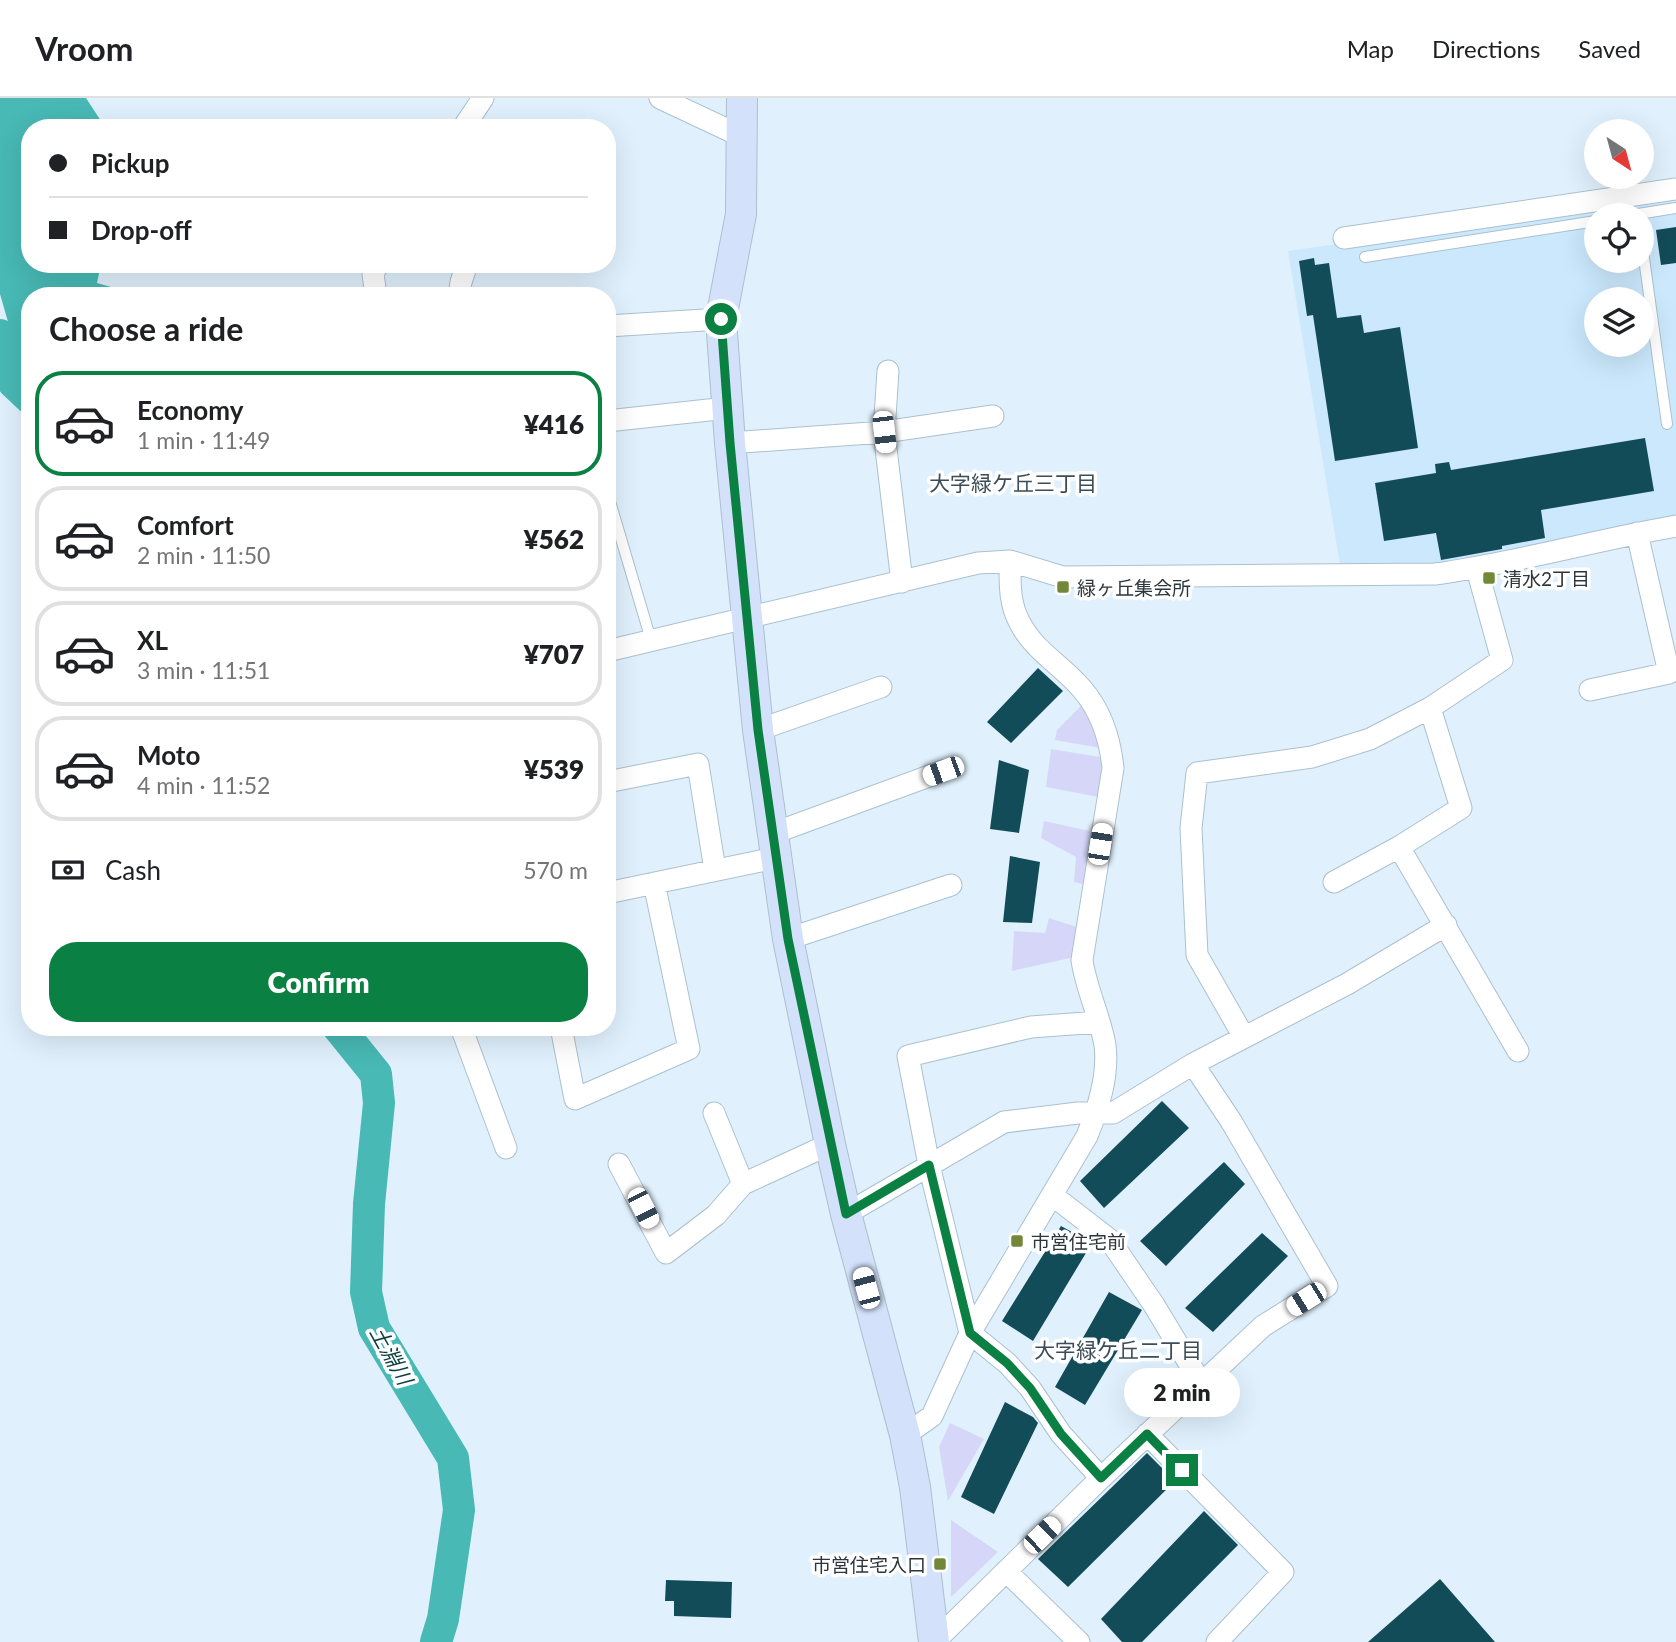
<!DOCTYPE html>
<meta charset="utf-8">
<style>
body{margin:0;font-family:Lato,"Noto Sans JP",sans-serif;background:#f6f6f6;color:#202124;height:100vh;display:flex;flex-direction:column;font-size:26px;white-space:nowrap}
*{box-sizing:border-box;margin:0}
p{font-size:23px;color:#757577}
.icon{flex:none;width:38px;height:38px;fill:none;stroke:currentColor;stroke-width:2;stroke-linecap:round;stroke-linejoin:round}
.map{position:relative;flex:1;overflow:hidden}
.details{position:absolute;left:21px;top:189px;width:595px;height:749px;display:flex;flex-direction:column;background:#fff;border-radius:28px;box-shadow:0 7px 28px #0002}
.details>*{flex:none}
.hud{position:absolute;left:21px;top:21px;width:595px;height:154px;border-radius:28px;box-shadow:0 7px 28px #0002;display:grid;align-content:center;height:154px;padding:0 28px;background:#fff}
.needle{width:46px;rotate:144deg}
.controls{position:absolute;left:1584px;top:21px;display:grid;gap:14px}
.controls a{display:grid;place-items:center;width:70px;height:70px;border-radius:50%;background:#fff;box-shadow:0 7px 28px #0002;font-size:35px}
.end{position:absolute;width:32px;height:32px;margin:-16px;border:9px solid #0b8043;background:#fff;box-shadow:0 0 0 4px #fff}
.from{border-radius:50%}
.bubble{position:absolute;height:49px;border-radius:24px;background:#fff;box-shadow:0 7px 28px #0002;font-size:23px;font-weight:800;line-height:49px;text-align:center}
.car{position:absolute;width:21px;height:42px;margin:-21px -10px;border-radius:9px;box-shadow:0 0 5px 2px #0007;background:linear-gradient(#fff 24%,#345 0 40%,#fff 0 76%,#345 0 86%,#fff 0)}
.hud b{display:flex;align-items:center;gap:24px;height:66px;font-size:26px}
.hud b+b{border-top:2px solid #e0e0e0}
.hud i{width:18px;height:18px;background:#202124}
ul{padding:0;list-style:none}
li{display:flex;align-items:center;gap:21px;height:105px;margin:0 14px 10px;padding:0 14px;border:4px solid #e0e0e0;border-radius:28px}
li div{flex:1}
li b{display:block;font-size:26px}
li em{font-style:normal;font-weight:800}
li.on{border-color:#0b8043}
li>.icon{width:63px;height:63px;stroke-width:1.5}
h2{padding:0 28px;font-size:32px;line-height:84px}
.pay{display:flex;align-items:center;gap:18px;height:77px;padding:0 28px;font-size:26px}
.pay p{margin-inline-start:auto}
.action{display:flex;gap:14px;margin-top:auto;padding:14px 28px}
.action a{flex:1;height:80px;border-radius:28px;background:#0b8043;color:#fff;font-size:28px;font-weight:800;line-height:80px;text-align:center}
header{display:flex;align-items:center;gap:42px;box-sizing:border-box;height:98px;padding:0 35px;background:#fff;border-bottom:2px solid #e0e0e0}
header strong{font-size:33px}
nav{display:flex;gap:38px;margin-inline-start:auto;font-size:24px}
.map>svg:first-child{display:block}
.built{fill:#cbe8fc;fill-rule:evenodd}
.green{fill:#d6d7f8}
.water{fill:#48b9b5}
.lines{fill:none;stroke-linecap:round;stroke-linejoin:round}
.stream{stroke:#48b9b5;stroke-width:5}
.river{stroke:#48b9b5;stroke-width:32}
.building{fill:#124c58}
.lane-casing{stroke:#abc0ce;stroke-width:12}
.street-casing{stroke:#abc0ce;stroke-width:23}
.secondary-casing{stroke:#abc0ce;stroke-width:32}
.lane{stroke:#fff;stroke-width:10}
.street{stroke:#fff;stroke-width:21}
.secondary{stroke:#d3e1fa;stroke-width:30}
.route{stroke:#0b8043;stroke-width:9}
.poi-dot{fill:#738738;stroke:#fff;stroke-width:2.5}
.labels{text-anchor:middle;dominant-baseline:central;stroke-width:7;stroke-linejoin:round;paint-order:stroke}
.poi-label{font-size:19px;fill:#2d363c;stroke:#fff;text-anchor:start}
.neighbourhood-label{font-size:21px;fill:#3b4d59;stroke:#fff}
.water-label{font-size:21px;font-style:italic;fill:#093e3c;stroke:#fff}
</style>
<header>
<strong>Vroom</strong>
<nav><a>Map</a><a>Directions</a><a>Saved</a></nav>
</header>
<div class="map">
<svg width="1676" height="1544" viewBox="0 0 1676 1544">
<rect width="100%" height="100%" fill="#e0f1fd"/>
<path class="built" d="M1676,98v320l-232,49h-104l-52,-314zM1596,117h46v46h-46zM1596,201h46v46h-46z"/>
<path class="green" d="M1084,605l22,46 -51,-9 2,-10z
M1051,651l55,9 -2,40 -58,-11z
M1044,723l55,12 -8,53 -17,-4 2,-25 -35,-19z
M1049,820l31,10 -5,29 -63,14 2,-40 31,2z
M950,1325l34,16 -36,62 -9,-54z
M951,1422l47,32 -47,45z"/>
<path class="water" d="M0,0h86l17,26 -5,4h-68v136h71l-4,19 28,8 -1,5h-94v74l-7,4 -23,-80z"/>
<g class="lines">
<path class="stream" d="M136,166l25,5"/>
<path class="river" d="M0,237l13,47 17,16
M338,929l38,47 3,29 -10,101 -3,88 8,36 79,130 6,52 -16,109 -7,23"/>
</g>
<path class="building" d="M1676,129v36l-15,2 -5,-35z
M1314,160l1,7 14,-2 8,55 24,-3 3,18 36,-6 18,121 -83,13 -22,-146 -6,1 -8,-55z
M1645,340l9,53 -113,19 4,28 -43,8v3l-61,11 -5,-27 -52,8 -9,-58 61,-10 -1,-9 14,-2 2,8z
M1038,570l25,23 -52,52 -24,-21z
M999,662l30,10 -10,63 -29,-4z
M1010,758l30,6 -8,61 -29,-1z
M1162,1003l27,27 -85,80 -24,-27z
M1224,1064l21,22 -79,82 -26,-25z
M1061,1128l31,17 -59,98 -31,-20z
M1262,1135l26,23 -75,76 -28,-24z
M1109,1194l33,18 -57,95 -30,-18z
M1005,1304l28,15 5,6 -44,91 -33,-17z
M1147,1355l28,28 -107,106 -30,-28z
M1204,1413l34,34 -96,97h-20l-21,-23z
M1440,1481l55,63h-127z
M666,1482l66,2 -1,36 -57,-2v-15h-9z"/>
<g class="lines">
<defs>
<path id="lane" d="M1632,117l44,-7
M1642,146l25,180
M1365,159l231,-36
M609,400l42,142"/>
<path id="street" d="M660,0l83,39
M463,30l20,-30
M1344,140l332,-49
M376,198l-3,-22 5,-10
M459,198l2,-14 6,-18
M607,228l114,-7
M888,273l-4,61 18,150
M607,323l120,-13
M730,345l154,-11 109,-16
M1477,471l25,91 -72,48 31,100 -62,39 119,204
M607,553l371,-88 32,-2 53,16 372,-3c81,-11 160,-34 241,-48
M1590,592l79,-17 -32,-140
M758,632l123,-43
M607,684l91,-18 17,106
M774,735l169,-62
M1334,784l65,-35
M607,795l168,-35
M788,841l163,-54
M1099,924l-68,5 -123,29 21,109 41,168 37,30 23,25 31,46 40,44
M461,929l45,121
M561,929l14,72 114,-50 -35,-166
M1244,939l-47,-82 -6,-127 6,-55 115,-16 58,-18 60,-31
M714,1015l29,71
M619,1066l47,89 50,-38 27,-31 87,-40
M1052,1097l57,44 45,66 47,78
M846,1116l158,-92 74,-9h35l80,-49 154,-80 99,-59
M1147,1336l136,138 -66,70
M905,1337l27,-19 38,-83 117,-197c11,-27 22,-60 18,-91 -5,-29 -19,-56 -23,-85l31,-192c-3,-29 -11,-56 -31,-79 -19,-23 -48,-38 -62,-66 -11,-19 -10,-41 -10,-62
M1006,1473l73,71
M934,1544l167,-164 162,-152 64,-40 -96,-165 -38,-57"/>
<path id="secondary" d="M742,0l-1,116 -20,105 9,124 28,287 30,209 42,205 16,70 59,221 10,52 19,155"/>
</defs>
<use href="#lane" class="lane-casing"/>
<use href="#street" class="street-casing"/>
<use href="#secondary" class="secondary-casing"/>
<use href="#lane" class="lane"/>
<use href="#street" class="street"/>
<use href="#secondary" class="secondary"/>
</g>
<g class="lines">
<path class="route" d="M721,221l9,124 28,287 30,209 58,275 83,-49 41,168 37,30 23,25 31,46 40,44 46,-44 35,36"/>
</g>
<g class="poi-dot">
<rect x="1482" y="473" width="14" height="14" rx="3.5"/>
<rect x="1056" y="482" width="14" height="14" rx="3.5"/>
<rect x="1010" y="1136" width="14" height="14" rx="3.5"/>
<rect x="933" y="1459" width="14" height="14" rx="3.5"/>
</g>
<g class="labels">
<g class="poi-label">
<text x="1503" y="480">清水2丁目</text>
<text x="1077" y="489">緑ヶ丘集会所</text>
<text x="1031" y="1143">市営住宅前</text>
<text x="926" y="1466" text-anchor="end">市営住宅入口</text>
</g>
<g class="neighbourhood-label">
<text x="1013" y="384">大字緑ケ丘三丁目</text>
<text x="1118" y="1251">大字緑ケ丘二丁目</text>
</g>
<g class="water-label">
<text transform="translate(392 1257) rotate(61)">土淵川</text>
</g>
</g>
</svg>
<div class="controls">
<a><svg class="needle" viewBox="-14 -14 28 28"><path d="M0-13l5 13h-10z" fill="#e53935"/><path d="M0 13l5-13h-10z" fill="#757577"/></svg></a>
<a><svg class="icon" aria-label="locate" viewBox="0 0 24 24"><circle cx="12" cy="12" r="6"/><path d="M12 2v4M12 18v4M2 12h4M18 12h4"/></svg></a>
<a><svg class="icon" aria-label="layers" viewBox="0 0 24 24"><path d="M12 4l9 5-9 5-9-5zM3 14l9 5 9-5"/></svg></a>
</div>
<i class="end from" style="left:721px;top:221px"></i>
<i class="end" style="left:1182px;top:1372px"></i>
<div class="bubble" style="left:1124px;top:1270px;width:116px">2 min</div>
<i class="car" style="left:884px;top:334px;rotate:173deg"></i>
<i class="car" style="left:943px;top:673px;rotate:250deg"></i>
<i class="car" style="left:1100px;top:746px;rotate:9deg"></i>
<i class="car" style="left:643px;top:1110px;rotate:153deg"></i>
<i class="car" style="left:866px;top:1190px;rotate:345deg"></i>
<i class="car" style="left:1306px;top:1201px;rotate:238deg"></i>
<i class="car" style="left:1042px;top:1437px;rotate:46deg"></i>
<div class="hud">
<b><i class="from"></i>Pickup</b>
<b><i></i>Drop-off</b>
</div>
<section class="details">
<h2>Choose a ride</h2>
<ul>
<li class="on"><svg class="icon" aria-label="car" viewBox="0 0 24 24"><path d="M5 17H2v-5l4-1 3-4h7l3 4 3 1v5h-3M9 17h6M6 11h13"/><circle cx="7" cy="17" r="2"/><circle cx="17" cy="17" r="2"/></svg><div><b>Economy</b><p>1 min · 11:49</p></div><em>¥416</em></li>
<li><svg class="icon" aria-label="car" viewBox="0 0 24 24"><path d="M5 17H2v-5l4-1 3-4h7l3 4 3 1v5h-3M9 17h6M6 11h13"/><circle cx="7" cy="17" r="2"/><circle cx="17" cy="17" r="2"/></svg><div><b>Comfort</b><p>2 min · 11:50</p></div><em>¥562</em></li>
<li><svg class="icon" aria-label="car" viewBox="0 0 24 24"><path d="M5 17H2v-5l4-1 3-4h7l3 4 3 1v5h-3M9 17h6M6 11h13"/><circle cx="7" cy="17" r="2"/><circle cx="17" cy="17" r="2"/></svg><div><b>XL</b><p>3 min · 11:51</p></div><em>¥707</em></li>
<li><svg class="icon" aria-label="car" viewBox="0 0 24 24"><path d="M5 17H2v-5l4-1 3-4h7l3 4 3 1v5h-3M9 17h6M6 11h13"/><circle cx="7" cy="17" r="2"/><circle cx="17" cy="17" r="2"/></svg><div><b>Moto</b><p>4 min · 11:52</p></div><em>¥539</em></li>
</ul>
<div class="pay"><svg class="icon" aria-label="cash" viewBox="0 0 24 24"><path d="M3 7h18v10H3z"/><circle cx="12" cy="12" r="2"/></svg>Cash<p>570 m</p></div>
<div class="action"><a>Confirm</a></div>
</section>
</div>
